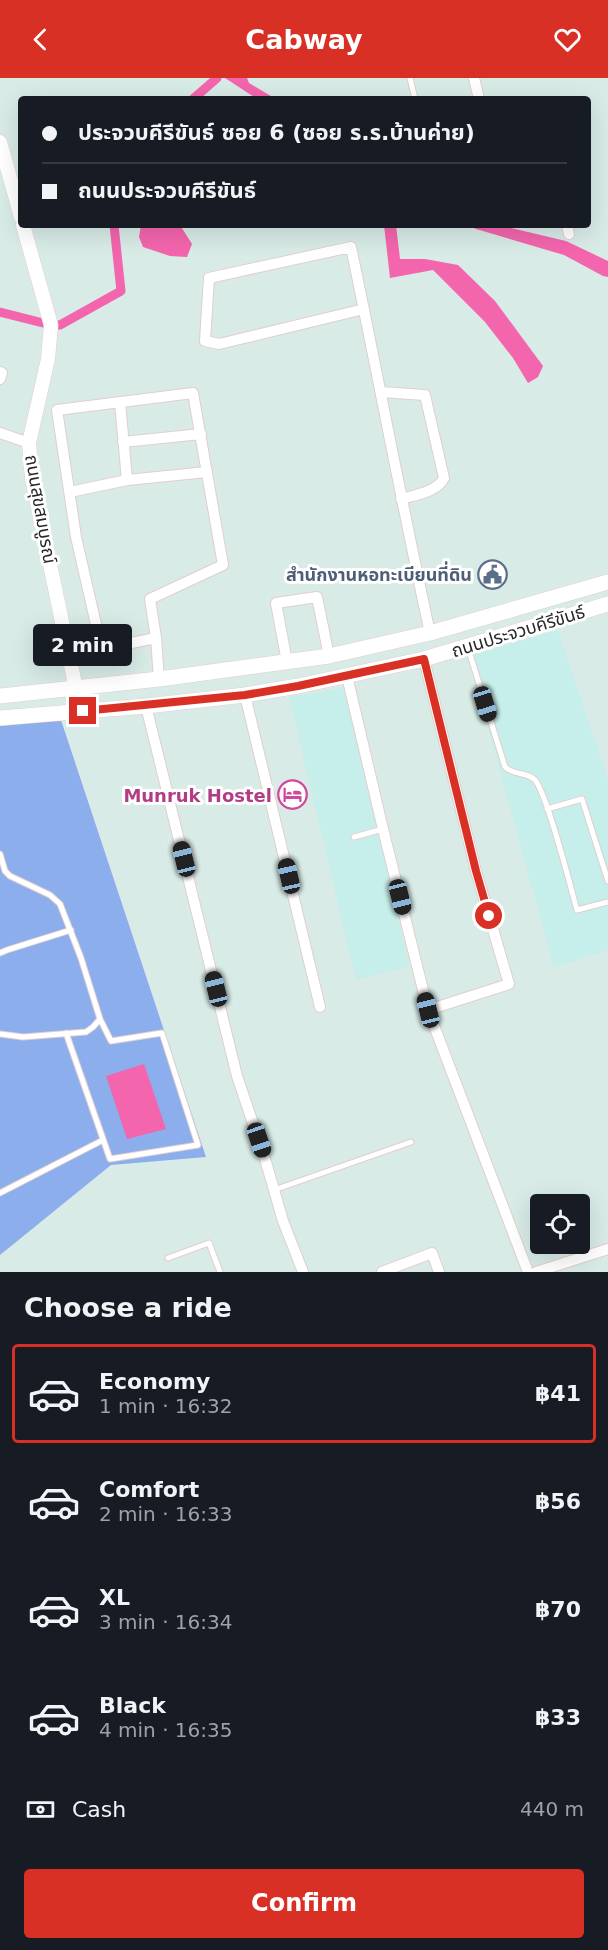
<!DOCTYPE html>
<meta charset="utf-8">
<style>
body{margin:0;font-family:"DejaVu Sans","Noto Sans Thai",sans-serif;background:#242831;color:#f1f3f6;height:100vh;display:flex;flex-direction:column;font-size:22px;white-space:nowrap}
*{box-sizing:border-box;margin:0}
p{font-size:20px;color:#9ea1a6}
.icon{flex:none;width:33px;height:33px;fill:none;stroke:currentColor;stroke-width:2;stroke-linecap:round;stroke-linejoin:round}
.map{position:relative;height:1194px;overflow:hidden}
.sheet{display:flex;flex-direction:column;background:#171b24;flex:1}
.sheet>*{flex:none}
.banner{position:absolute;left:18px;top:18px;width:573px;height:132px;border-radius:6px;box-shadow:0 6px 24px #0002;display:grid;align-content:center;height:132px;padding:0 24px;background:#171b24}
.tools{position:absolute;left:530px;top:1116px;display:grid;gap:12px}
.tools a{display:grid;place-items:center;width:60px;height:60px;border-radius:6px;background:#171b24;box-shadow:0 6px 24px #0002;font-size:30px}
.end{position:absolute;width:27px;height:27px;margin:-14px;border:8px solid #d93025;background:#fff;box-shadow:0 0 0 3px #fff}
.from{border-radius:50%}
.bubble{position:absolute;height:42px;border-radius:6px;background:#171b24;box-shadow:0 6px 24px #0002;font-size:20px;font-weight:800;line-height:42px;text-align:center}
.car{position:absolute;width:18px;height:36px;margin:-18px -9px;border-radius:8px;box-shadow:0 0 4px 2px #0007;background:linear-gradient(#222 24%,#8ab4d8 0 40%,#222 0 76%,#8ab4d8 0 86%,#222 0)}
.banner b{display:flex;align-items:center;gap:21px;height:57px;font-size:22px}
.banner b+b{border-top:2px solid #363941}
.banner i{width:15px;height:15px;background:#f1f3f6}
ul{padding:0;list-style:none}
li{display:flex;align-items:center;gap:18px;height:99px;margin:0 12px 9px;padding:0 12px;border:3px solid transparent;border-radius:6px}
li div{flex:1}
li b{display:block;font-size:22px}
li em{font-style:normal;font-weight:800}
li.on{border-color:#d93025}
li>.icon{width:54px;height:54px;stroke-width:1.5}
h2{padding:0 24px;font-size:27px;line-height:72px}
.pay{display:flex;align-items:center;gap:15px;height:66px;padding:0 24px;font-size:22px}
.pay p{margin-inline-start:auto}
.primary-button{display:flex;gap:12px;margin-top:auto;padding:12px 24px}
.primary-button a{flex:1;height:69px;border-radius:6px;background:#d93025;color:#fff;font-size:24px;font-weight:800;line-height:69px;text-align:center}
header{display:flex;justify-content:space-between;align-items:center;height:78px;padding:0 24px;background:#d93025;color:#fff;font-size:27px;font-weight:800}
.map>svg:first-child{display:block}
.education{fill:#c6eeea}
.pitch{fill:#8caeed}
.water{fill:#f365ad}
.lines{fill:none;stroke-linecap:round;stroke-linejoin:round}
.canal{stroke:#f365ad;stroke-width:9}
.service-casing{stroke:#e2cecd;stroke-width:7}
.minor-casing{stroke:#e2cecd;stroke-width:12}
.tertiary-casing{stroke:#e2cecd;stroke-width:15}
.secondary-casing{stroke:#e2cecd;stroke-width:16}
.service{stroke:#fff;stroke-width:5}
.minor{stroke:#fff;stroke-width:10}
.tertiary{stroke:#fff;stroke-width:14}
.secondary{stroke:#fff;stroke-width:15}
.route{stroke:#d93025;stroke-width:8}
.labels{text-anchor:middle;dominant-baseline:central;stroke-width:6;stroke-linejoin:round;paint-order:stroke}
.street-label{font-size:18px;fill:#282828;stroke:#fff}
.service-label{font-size:18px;font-weight:bold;fill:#4e5e75;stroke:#fff;text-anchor:end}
.hotel-label{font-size:18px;font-weight:bold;fill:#b23c85;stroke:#fff;text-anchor:end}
</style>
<header><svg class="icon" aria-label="back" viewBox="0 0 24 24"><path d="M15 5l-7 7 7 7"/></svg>Cabway<svg class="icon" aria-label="heart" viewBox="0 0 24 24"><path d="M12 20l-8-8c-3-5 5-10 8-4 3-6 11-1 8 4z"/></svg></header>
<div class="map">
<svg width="608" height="1194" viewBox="0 0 608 1194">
<rect width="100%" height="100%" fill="#d8ebe7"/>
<path class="education" d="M558,552l50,149v171l-54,17 -86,-311z
M346,610l63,278 -53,14 -67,-283z"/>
<path class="pitch" d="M61,642l145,437 -95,8 -111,90v-529z"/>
<path class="water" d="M225,0h22l2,5 27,16h-19z
M141,147h39l12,19 -5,13 -17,-1 -27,-9 -4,-10z
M384,147h12l4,34h25l33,6 37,36 48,65 -5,11 -10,6 -15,-25 -28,-36 -52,-52 -43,8z
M469,147h30l67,16 42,20v16l-5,-1 -39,-21 -88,-26z
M144,986l22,65 -39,10 -21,-63z"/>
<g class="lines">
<path class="canal" d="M193,21l24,-21
M0,234l51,13h9l61,-34 -7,-66"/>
<defs>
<path id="service" d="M410,0l5,21
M468,570l37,119c10,9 19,4 29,12 12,10 37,110 43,131l31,-8
M547,731l35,-10 26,82
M354,759l29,-8
M0,776l5,17 5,5 40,19 10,9 21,54 19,61 -7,8 -7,5 -63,5 -23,-3
M0,875l7,-3 64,-20
M66,955l44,126 88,-14 -36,-112 -51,8 -11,-22
M274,1112l137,-48
M0,1115l103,-53
M168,1180l41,-15 11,29"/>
<path id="minor" d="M474,0l5,21
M567,147l2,9
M364,231l-145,35 -14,-3 4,-63 142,-31c27,129 51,258 79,386
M0,294l2,1 -2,6
M381,314l44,3 19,83c-7,14 -29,17 -43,21
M120,324l7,78
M0,355l29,10
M123,364l78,-8
M70,414l57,-12 80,-8
M156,560l-45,9 -13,-14 -22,-96 -19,-127 136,-17 30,172 -73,34 6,39 3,41
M424,581l52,212 33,113 -81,26
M287,584l-11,-59 41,-6 12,59
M347,598l36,153 45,181 100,262
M245,617l75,312
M146,628l91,370 29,86 17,59 20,51
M382,1194l50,-19 7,19
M536,1194l72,-23"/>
<path id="tertiary" d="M0,64l21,75
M23,147l28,100 -3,34 -19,84 3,35 44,211"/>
<path id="secondary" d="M0,618l159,-17 170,-23 101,-23 178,-51
M0,640l146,-12 99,-11 53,-9 126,-27 184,-55"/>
</defs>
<use href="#service" class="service-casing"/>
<use href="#minor" class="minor-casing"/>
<use href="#tertiary" class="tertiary-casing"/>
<use href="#secondary" class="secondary-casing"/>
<use href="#service" class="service"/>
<use href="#minor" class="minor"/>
<use href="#tertiary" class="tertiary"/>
<use href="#secondary" class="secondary"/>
</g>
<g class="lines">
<path class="route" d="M83,633l162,-16 53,-9 126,-27 52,212 13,45"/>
</g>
<defs>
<symbol id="civic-ring" viewBox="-11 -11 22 22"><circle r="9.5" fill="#fff" stroke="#5c6f8a" stroke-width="1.5"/><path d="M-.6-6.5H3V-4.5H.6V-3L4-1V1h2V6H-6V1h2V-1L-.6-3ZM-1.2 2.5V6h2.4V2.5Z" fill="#5c6f8a"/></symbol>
<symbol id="hotel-ring" viewBox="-11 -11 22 22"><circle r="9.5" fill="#fff" stroke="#d1479c" stroke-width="1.5"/><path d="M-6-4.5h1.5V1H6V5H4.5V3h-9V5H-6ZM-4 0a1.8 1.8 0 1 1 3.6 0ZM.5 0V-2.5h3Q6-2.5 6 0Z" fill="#d1479c"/></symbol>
</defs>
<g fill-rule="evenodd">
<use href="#civic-ring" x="476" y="480" width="33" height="33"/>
<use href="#hotel-ring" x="276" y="700" width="33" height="33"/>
</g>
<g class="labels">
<g class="street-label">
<text transform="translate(41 431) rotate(80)">ถนนสุขสมบูรณ์</text>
<text transform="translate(518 553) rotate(-17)">ถนนประจวบคีรีขันธ์</text>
</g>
<g class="service-label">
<text x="472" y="496">สำนักงานหอทะเบียนที่ดิน</text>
</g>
<g class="hotel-label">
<text x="272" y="717">Munruk Hostel</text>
</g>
</g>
</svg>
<div class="tools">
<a><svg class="icon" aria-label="locate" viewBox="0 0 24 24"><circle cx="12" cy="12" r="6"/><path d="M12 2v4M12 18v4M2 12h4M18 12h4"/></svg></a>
</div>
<i class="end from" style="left:489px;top:838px"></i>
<i class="end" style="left:83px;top:633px"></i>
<div class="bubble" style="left:33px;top:546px;width:99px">2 min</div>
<i class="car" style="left:485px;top:626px;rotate:163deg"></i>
<i class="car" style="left:184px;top:781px;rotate:346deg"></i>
<i class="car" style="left:289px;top:798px;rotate:347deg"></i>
<i class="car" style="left:400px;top:819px;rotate:166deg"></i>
<i class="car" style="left:216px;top:911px;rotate:346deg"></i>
<i class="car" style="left:428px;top:932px;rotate:346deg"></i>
<i class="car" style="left:259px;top:1062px;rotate:161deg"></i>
<div class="banner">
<b><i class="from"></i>ประจวบคีรีขันธ์ ซอย 6 (ซอย ร.ร.บ้านค่าย)</b>
<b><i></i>ถนนประจวบคีรีขันธ์</b>
</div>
</div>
<section class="sheet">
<h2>Choose a ride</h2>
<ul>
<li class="on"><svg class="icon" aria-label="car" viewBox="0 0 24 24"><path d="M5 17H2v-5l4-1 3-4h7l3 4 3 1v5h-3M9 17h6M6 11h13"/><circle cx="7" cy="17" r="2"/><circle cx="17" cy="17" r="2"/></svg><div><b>Economy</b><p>1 min · 16:32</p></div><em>฿41</em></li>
<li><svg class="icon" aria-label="car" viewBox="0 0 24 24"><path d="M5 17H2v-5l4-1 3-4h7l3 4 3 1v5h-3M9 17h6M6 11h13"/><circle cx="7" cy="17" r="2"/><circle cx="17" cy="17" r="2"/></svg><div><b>Comfort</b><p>2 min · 16:33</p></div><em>฿56</em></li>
<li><svg class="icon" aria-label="car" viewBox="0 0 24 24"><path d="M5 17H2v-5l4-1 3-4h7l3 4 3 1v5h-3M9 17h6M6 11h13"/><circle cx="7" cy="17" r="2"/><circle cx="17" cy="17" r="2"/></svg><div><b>XL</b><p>3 min · 16:34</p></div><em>฿70</em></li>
<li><svg class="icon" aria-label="car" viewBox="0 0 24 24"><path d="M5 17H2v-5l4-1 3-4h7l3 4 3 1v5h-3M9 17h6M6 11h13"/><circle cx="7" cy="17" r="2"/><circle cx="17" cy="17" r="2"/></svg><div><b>Black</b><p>4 min · 16:35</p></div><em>฿33</em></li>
</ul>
<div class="pay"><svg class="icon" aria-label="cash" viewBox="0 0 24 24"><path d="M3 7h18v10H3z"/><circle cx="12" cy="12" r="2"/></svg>Cash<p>440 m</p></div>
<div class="primary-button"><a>Confirm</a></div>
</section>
